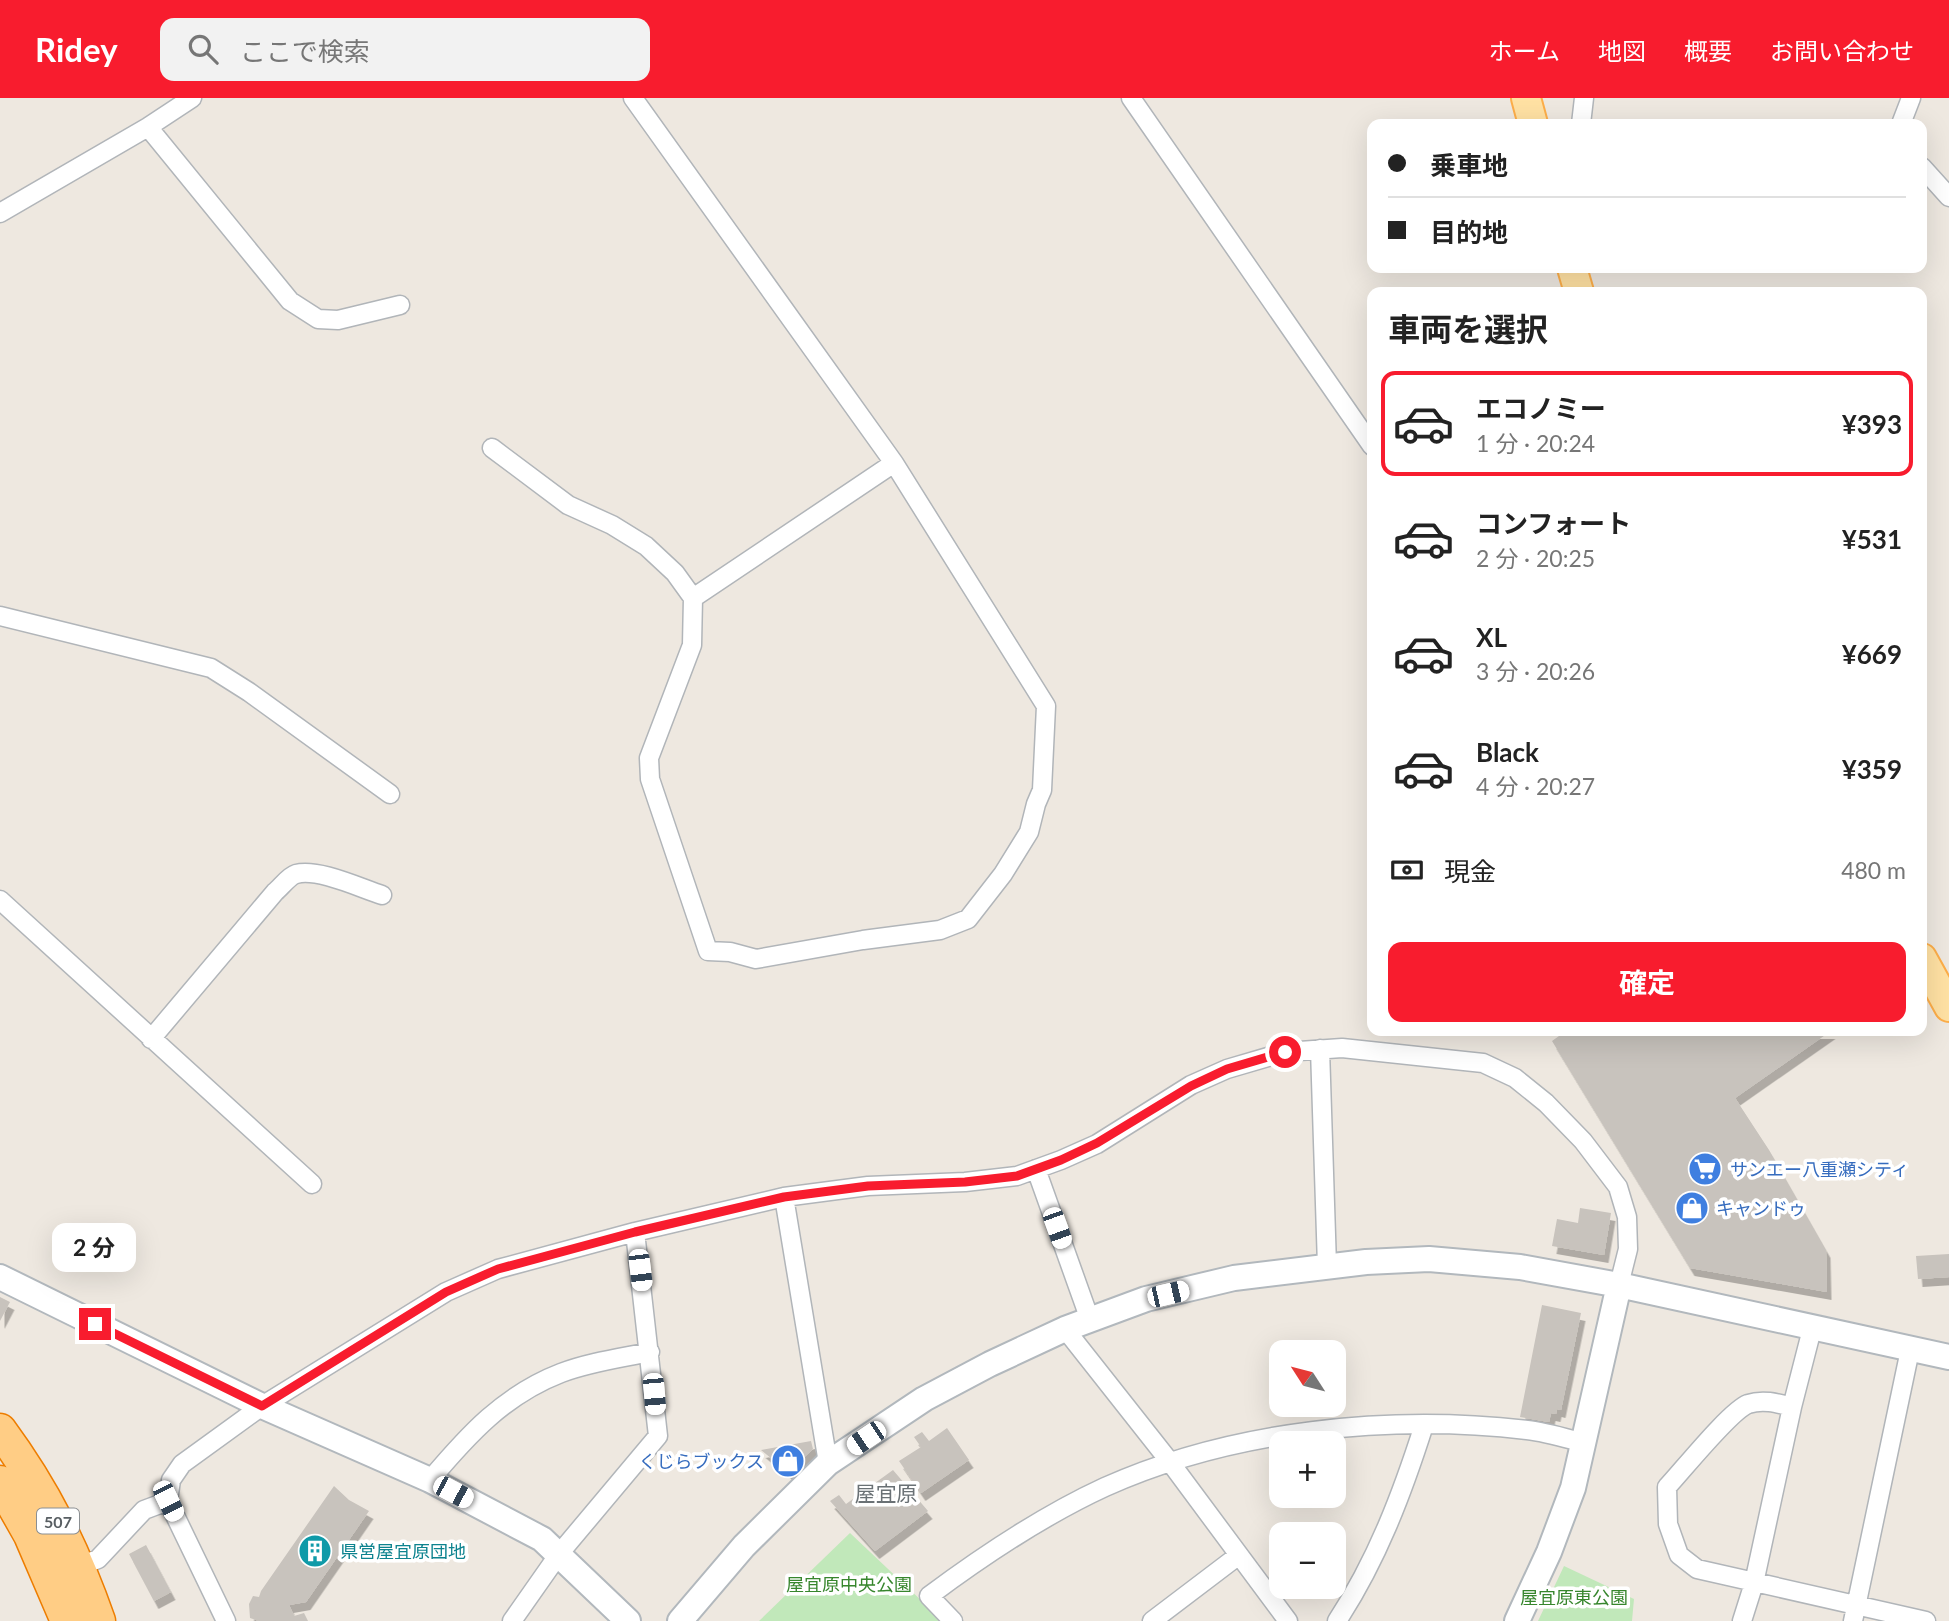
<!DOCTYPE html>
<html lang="ja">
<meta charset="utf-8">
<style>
body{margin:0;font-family:Lato,"Noto Sans JP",sans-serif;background:#f2f2f2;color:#222;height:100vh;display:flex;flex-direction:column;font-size:26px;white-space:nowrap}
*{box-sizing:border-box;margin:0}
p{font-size:23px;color:#767676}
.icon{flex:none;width:38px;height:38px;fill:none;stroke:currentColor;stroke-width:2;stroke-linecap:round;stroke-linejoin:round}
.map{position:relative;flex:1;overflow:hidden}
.side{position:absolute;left:1367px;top:189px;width:560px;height:749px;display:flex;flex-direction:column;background:#fff;border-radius:14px;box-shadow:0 7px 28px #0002}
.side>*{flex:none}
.hud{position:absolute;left:1367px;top:21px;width:560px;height:154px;border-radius:14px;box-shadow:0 7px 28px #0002;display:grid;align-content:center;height:154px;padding:0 21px;background:#fff}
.needle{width:46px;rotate:306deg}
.fabs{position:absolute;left:1269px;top:1242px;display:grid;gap:14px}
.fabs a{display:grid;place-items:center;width:77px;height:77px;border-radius:14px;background:#fff;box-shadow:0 7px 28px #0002;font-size:35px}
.end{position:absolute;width:32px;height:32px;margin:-16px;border:9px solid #f81c2e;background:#fff;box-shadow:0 0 0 4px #fff}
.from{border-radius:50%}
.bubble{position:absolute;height:49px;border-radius:14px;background:#fff;box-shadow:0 7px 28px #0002;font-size:23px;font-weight:700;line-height:49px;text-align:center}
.car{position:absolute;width:21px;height:42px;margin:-21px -10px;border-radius:9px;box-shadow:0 0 5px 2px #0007;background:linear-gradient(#fff 24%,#345 0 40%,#fff 0 76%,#345 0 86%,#fff 0)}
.hud b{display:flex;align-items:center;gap:24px;height:66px;font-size:26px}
.hud b+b{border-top:2px solid #e0e0e0}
.hud i{width:18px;height:18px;background:#222}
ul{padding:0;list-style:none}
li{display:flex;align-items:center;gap:21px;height:105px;margin:0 14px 10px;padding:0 7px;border:4px solid transparent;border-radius:14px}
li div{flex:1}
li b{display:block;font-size:26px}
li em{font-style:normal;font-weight:700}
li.on{border-color:#f81c2e}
li>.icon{width:63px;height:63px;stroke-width:1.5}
h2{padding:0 21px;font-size:32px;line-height:84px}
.pay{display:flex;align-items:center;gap:18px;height:77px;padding:0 21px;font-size:26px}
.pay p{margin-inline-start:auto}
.button{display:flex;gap:14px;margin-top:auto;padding:14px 21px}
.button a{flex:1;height:80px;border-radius:14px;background:#f81c2e;color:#fff;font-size:28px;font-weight:700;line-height:80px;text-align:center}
header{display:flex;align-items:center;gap:42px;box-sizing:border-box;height:98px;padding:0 35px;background:#f81c2e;color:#fff}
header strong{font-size:33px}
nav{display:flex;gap:38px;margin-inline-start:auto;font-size:24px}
.search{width:490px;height:63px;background:#f2f2f2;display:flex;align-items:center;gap:18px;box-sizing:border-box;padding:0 24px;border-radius:14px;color:#767676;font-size:26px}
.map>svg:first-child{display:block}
.green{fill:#c1e8ba}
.building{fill:#c8c3bd;filter:url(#shadow)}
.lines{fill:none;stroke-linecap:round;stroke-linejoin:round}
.street-casing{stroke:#b1b5b9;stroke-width:21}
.secondary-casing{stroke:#b2b8bd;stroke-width:28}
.primary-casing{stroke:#fdae49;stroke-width:32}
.highway-casing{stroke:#ed7d00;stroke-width:35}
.street{stroke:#fff;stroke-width:18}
.secondary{stroke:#fff;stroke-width:24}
.primary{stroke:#ffe1a3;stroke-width:28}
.highway{stroke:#ffcd85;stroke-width:32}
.route{stroke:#f81c2e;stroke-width:9}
.labels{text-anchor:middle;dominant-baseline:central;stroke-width:7;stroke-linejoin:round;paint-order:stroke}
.shield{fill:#fff;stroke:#8b8f92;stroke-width:2}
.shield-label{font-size:16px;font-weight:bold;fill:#595f63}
.shop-label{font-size:18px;fill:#366cbe;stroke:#fff;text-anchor:start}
.culture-label{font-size:18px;fill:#0d838f;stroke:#fff;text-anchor:start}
.park-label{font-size:18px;fill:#37862d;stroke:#fff}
.quarter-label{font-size:21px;fill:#6a7175;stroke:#fff}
</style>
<header>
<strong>Ridey</strong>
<div class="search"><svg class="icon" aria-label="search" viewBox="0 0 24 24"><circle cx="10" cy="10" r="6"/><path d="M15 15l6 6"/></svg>ここで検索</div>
<nav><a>ホーム</a><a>地図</a><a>概要</a><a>お問い合わせ</a></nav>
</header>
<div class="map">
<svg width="1949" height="1523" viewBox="0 0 1949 1523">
<defs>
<filter id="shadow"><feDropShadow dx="4.5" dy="8" stdDeviation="0" flood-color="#0004"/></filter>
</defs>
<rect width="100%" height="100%" fill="#eee8e0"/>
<path class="green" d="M850,1435l93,88h-184z
M1564,1468l70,33 -2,22h-94z"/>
<path class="building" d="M1566,933h265l-96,67 34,52 57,100 1,42 -137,-24 -138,-227z
M1580,1110l31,5 -7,42 -52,-9 5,-27 21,4z
M1949,1156v23l-31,2 -2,-23z
M0,1199l10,5 -10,19z
M1542,1207l39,8 -20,97 -4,-1 -1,5 -5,-1 -2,9 -29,-5z
M947,1330l22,32 -48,33 -22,-32 22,-14 -7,-10 8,-5 7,9z
M811,1343l2,8 -25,23 -27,-22z
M893,1372l35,41 -53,40 -45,-50 9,-6 7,9z
M334,1388l15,14 20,11 -63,91 -17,3 5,11 10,-3 4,8h-49l-9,-3 -1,-14 4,-8 6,1 2,-6z
M146,1447l25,47 -17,9 -25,-47z"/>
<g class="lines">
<defs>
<path id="street" d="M1131,0l241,348
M1581,26l3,-26
M1901,26l10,-26
M148,29l142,174 28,18 20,1 62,-15
M1922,69l27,30
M0,115l148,-86 44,-29
M492,350l76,57 44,20 34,21 29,27 18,25 -1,47 -43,113 1,21 58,172 22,1 26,7 107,-19 77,-10 28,-11 35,-45 26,-42 7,-28 6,-14 4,-84 -152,-243 -261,-365
M693,500l201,-135
M0,518l211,52 38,24 141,102
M0,802l312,284
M151,941l124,-147c6,-5 14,-16 21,-18 22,-6 64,14 86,21
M1320,951l7,217
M1036,1071l54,151
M784,1099l44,266
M1065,1231l105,133 118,159
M1792,1309c-15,-4 -29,-8 -44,-3 -18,7 -65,66 -81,83l1,37 11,31 18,14 229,52
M430,1382c38,-45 74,-85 131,-107 29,-11 60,-15 89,-21
M80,1468l18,-7 46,-49 24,-9
M226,1523l-58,-120 3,-21 11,-16 80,-58 184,-114 52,-23 137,-37 149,-35 84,-11 97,-4 52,-6 44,-16 36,-16 94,-59 36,-16 58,-17 57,-4 141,15 32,15 31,25 37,38 35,46 9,30 1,32 -9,36
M512,1523l47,-67 99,-118 -23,-204
M953,1523l-24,-25c55,-41 113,-80 176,-109 127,-57 284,-73 422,-57 19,2 38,8 57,13
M1152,1523l87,-66
M1337,1523c40,-61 65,-127 87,-196
M1742,1523l12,-38 38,-176 20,-78
M1853,1523l57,-271"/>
<path id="secondary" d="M0,1179l262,129 168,74 112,59 86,82
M680,1523l64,-75 84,-83 96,-64 66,-35 75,-35 81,-30 88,-21 132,-16 63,-3 91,8 99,18 330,72
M1517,1523l32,-69 24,-64 46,-203"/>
<path id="primary" d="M1526,0l7,26
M1572,170l7,24
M1922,860l27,49"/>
<path id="highway" d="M0,1332c45,61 74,120 99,191
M0,1384l30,53 37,86"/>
</defs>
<use href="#street" class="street-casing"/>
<use href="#secondary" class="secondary-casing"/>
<use href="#primary" class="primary-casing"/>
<use href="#highway" class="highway-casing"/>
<use href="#street" class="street"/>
<use href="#secondary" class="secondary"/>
<use href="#primary" class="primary"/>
<use href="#highway" class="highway"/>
</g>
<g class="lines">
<path class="route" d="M95,1226l167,82 184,-114 52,-23 137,-37 149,-35 84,-11 97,-4 52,-6 44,-16 36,-17 94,-57 36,-17 58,-17"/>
</g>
<defs>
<symbol id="supermarket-disc" viewBox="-11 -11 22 22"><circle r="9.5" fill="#3f7fe0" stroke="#fff"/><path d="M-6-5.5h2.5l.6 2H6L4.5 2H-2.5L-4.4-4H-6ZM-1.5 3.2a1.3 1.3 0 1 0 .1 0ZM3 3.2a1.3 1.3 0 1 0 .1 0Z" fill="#fff"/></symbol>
<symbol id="shop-disc" viewBox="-11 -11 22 22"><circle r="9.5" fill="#3f7fe0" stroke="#fff"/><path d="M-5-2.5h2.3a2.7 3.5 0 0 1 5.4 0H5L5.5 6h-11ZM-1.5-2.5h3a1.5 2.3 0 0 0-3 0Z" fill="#fff"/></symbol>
<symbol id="building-disc" viewBox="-11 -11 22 22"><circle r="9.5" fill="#0f9aa8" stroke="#fff"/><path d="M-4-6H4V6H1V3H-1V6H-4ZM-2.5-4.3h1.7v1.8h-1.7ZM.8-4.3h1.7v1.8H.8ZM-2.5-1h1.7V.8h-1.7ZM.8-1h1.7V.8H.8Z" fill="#fff"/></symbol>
</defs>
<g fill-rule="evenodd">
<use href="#supermarket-disc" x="1686" y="1052" width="38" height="38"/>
<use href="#shop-disc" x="1673" y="1091" width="38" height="38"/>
<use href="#shop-disc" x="769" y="1344" width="38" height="38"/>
<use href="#building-disc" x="296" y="1434" width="38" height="38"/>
</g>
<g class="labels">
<rect class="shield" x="37" y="1410.5" width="42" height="25" rx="5"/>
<g class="shield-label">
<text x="58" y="1423">507</text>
</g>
<g class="shop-label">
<text x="1730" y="1071">サンエー八重瀬シティ</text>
<text x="1716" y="1110">キャンドゥ</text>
<text x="764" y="1363" text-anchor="end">くじらブックス</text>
</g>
<g class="culture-label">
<text x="340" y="1453">県営屋宜原団地</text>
</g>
<g class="park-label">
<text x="849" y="1486">屋宜原中央公園</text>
<text x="1574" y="1499">屋宜原東公園</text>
</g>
<g class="quarter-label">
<text x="886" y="1394">屋宜原</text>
</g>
</g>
</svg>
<div class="fabs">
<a><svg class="needle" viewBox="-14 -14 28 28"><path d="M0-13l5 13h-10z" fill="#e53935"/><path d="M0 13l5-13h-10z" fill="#767676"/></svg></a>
<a>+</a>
<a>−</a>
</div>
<i class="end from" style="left:1285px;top:954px"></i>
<i class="end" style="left:95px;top:1226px"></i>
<div class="bubble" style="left:52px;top:1125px;width:84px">2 分</div>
<i class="car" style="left:1057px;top:1130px;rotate:160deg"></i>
<i class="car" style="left:640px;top:1172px;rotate:173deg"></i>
<i class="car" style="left:1168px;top:1196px;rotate:77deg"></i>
<i class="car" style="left:654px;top:1296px;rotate:175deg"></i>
<i class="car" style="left:866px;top:1340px;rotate:236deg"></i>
<i class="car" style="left:453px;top:1394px;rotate:118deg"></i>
<i class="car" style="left:168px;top:1403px;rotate:154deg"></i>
<div class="hud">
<b><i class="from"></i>乗車地</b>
<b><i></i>目的地</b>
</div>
<section class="side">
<h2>車両を選択</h2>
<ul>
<li class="on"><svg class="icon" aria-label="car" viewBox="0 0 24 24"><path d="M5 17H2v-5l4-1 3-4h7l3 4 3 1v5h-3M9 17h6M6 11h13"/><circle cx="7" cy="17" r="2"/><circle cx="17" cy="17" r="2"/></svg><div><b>エコノミー</b><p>1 分 · 20:24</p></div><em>¥393</em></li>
<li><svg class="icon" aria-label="car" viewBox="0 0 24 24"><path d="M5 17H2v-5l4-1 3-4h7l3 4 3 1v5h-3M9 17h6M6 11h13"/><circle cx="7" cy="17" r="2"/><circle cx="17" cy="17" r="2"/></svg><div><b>コンフォート</b><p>2 分 · 20:25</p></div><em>¥531</em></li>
<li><svg class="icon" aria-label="car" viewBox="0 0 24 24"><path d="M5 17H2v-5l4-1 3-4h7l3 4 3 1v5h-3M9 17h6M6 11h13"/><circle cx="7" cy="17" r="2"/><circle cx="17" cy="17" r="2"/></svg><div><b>XL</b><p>3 分 · 20:26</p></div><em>¥669</em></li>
<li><svg class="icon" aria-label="car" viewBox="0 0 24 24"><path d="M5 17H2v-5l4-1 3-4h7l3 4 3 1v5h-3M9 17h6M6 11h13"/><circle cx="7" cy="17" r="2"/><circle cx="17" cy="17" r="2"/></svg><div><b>Black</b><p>4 分 · 20:27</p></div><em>¥359</em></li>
</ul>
<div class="pay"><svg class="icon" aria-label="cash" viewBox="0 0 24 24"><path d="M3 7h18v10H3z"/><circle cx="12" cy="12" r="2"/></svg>現金<p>480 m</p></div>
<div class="button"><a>確定</a></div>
</section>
</div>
